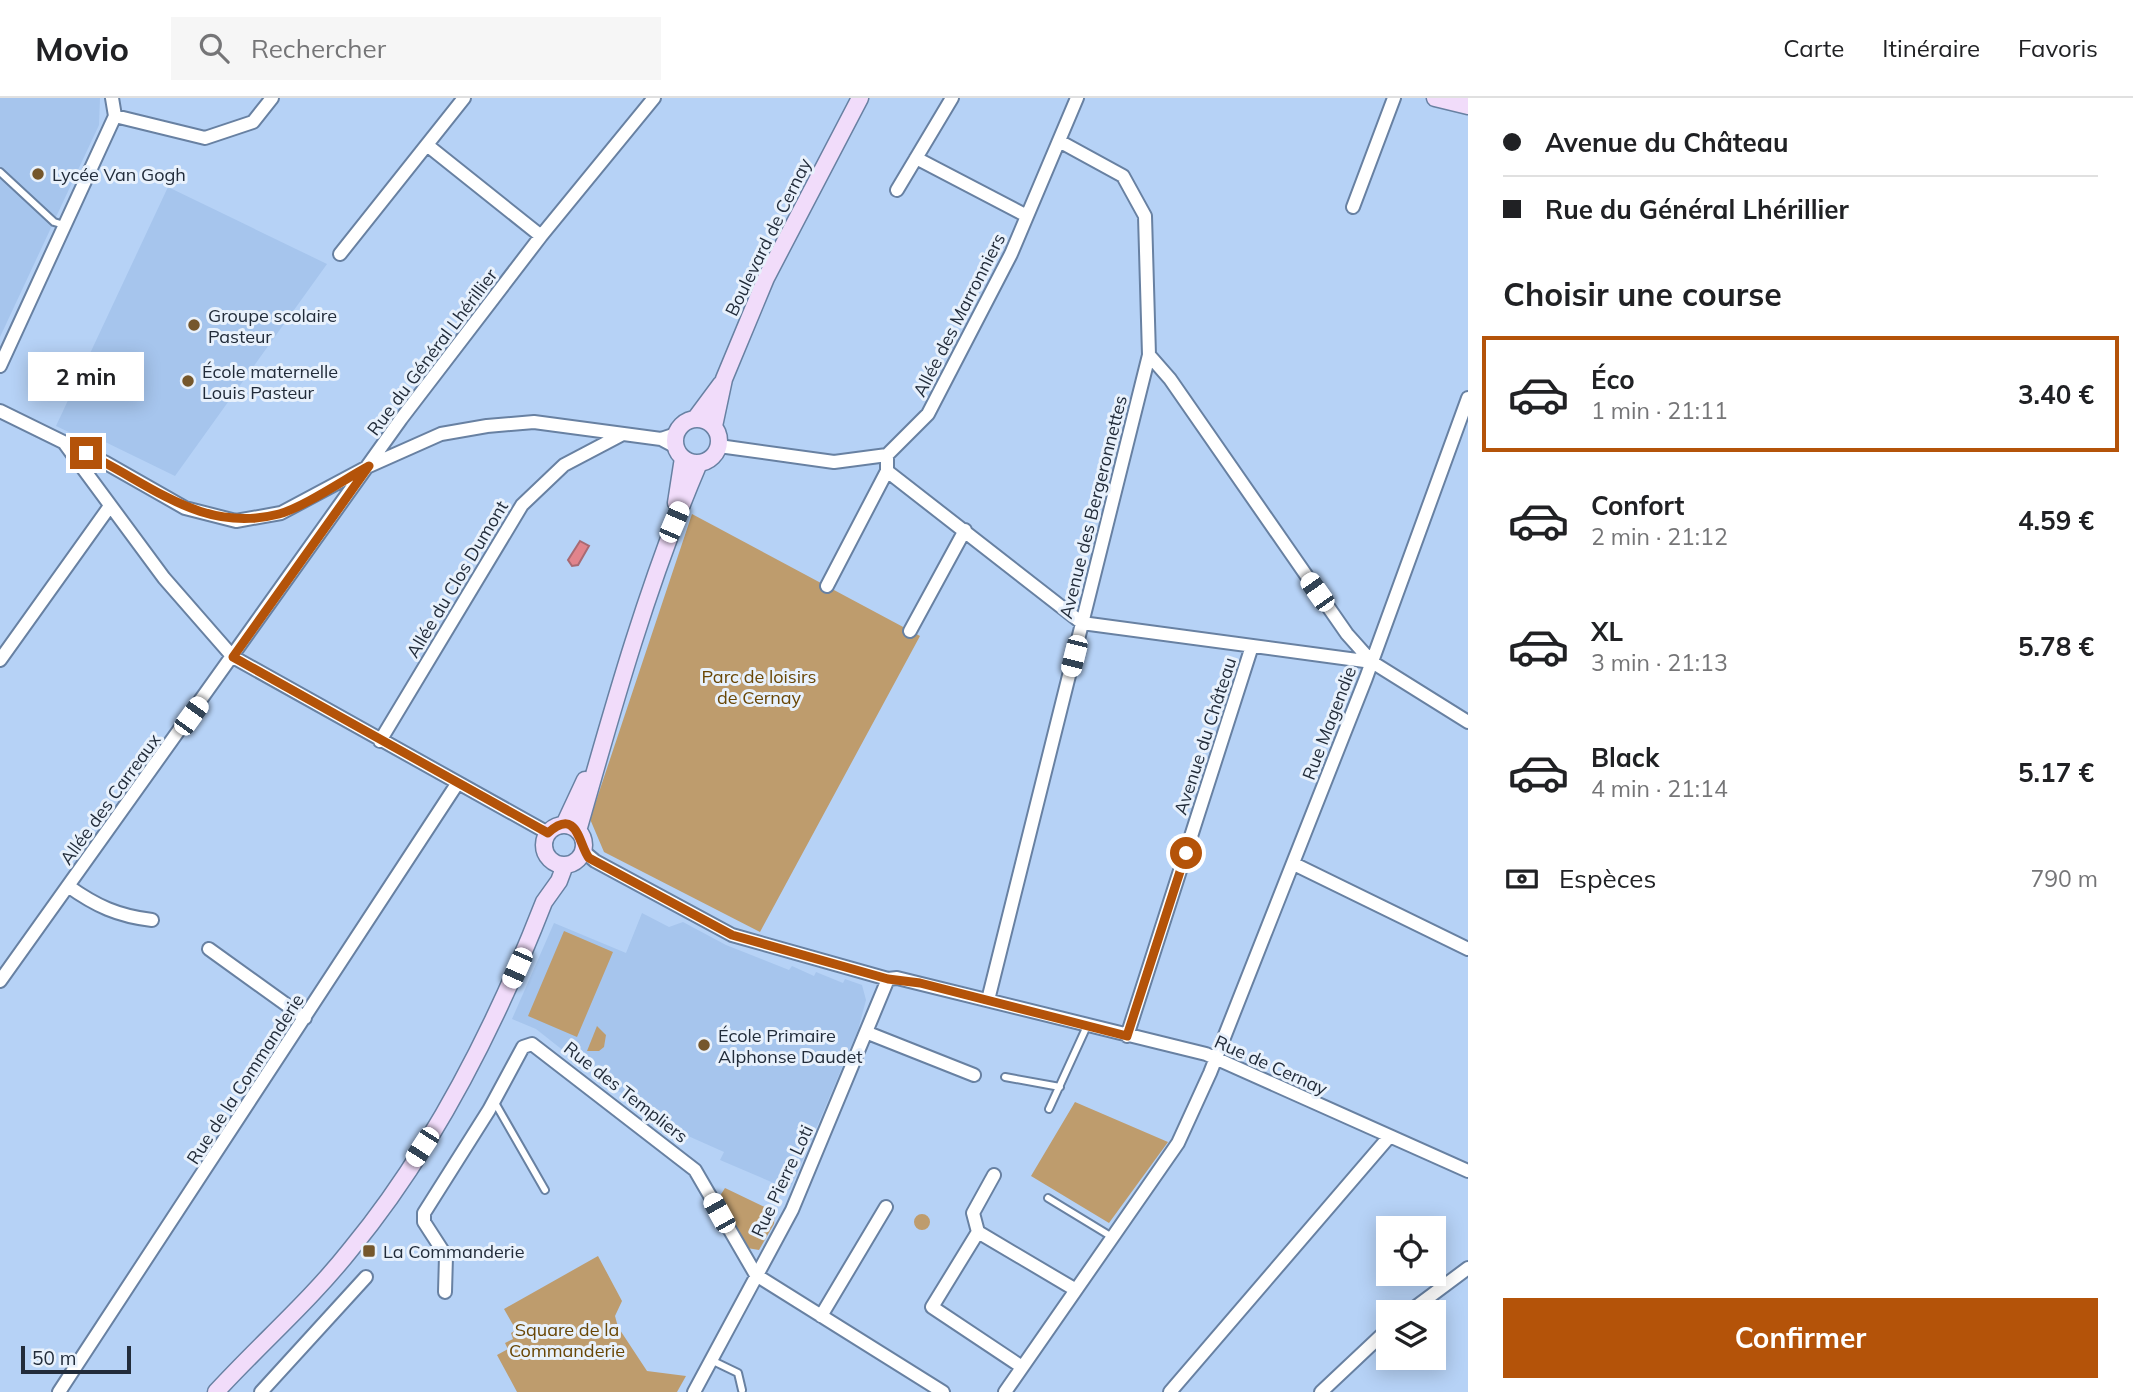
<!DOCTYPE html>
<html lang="fr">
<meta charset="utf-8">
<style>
body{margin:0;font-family:Mulish,sans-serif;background:#f6f6f6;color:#202124;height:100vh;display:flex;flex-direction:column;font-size:26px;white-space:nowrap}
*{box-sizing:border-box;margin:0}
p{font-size:23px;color:#757577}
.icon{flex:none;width:38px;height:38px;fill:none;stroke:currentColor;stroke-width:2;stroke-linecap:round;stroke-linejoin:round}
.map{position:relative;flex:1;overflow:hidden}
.side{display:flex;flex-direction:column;background:#fff;width:665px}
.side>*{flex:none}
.hud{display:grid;align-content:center;height:154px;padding:0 35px;background:#fff}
.fabs{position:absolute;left:1376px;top:1118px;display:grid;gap:14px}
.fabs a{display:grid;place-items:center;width:70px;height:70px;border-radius:0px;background:#fff;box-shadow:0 4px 18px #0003;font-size:35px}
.scale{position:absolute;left:21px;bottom:18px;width:110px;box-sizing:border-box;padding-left:7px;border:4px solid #222c3a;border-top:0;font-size:19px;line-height:24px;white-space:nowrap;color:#222c3a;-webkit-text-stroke:5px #e8f1fc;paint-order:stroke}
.end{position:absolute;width:32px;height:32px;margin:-16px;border:9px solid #b45309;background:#fff;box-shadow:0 0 0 4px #fff}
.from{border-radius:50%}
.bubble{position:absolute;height:49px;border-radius:0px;background:#fff;box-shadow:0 4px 18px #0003;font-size:23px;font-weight:700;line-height:49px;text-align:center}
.car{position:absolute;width:21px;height:42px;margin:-21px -10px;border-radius:9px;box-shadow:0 0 5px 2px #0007;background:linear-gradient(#fff 24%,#345 0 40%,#fff 0 76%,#345 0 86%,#fff 0)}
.hud b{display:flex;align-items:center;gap:24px;height:66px;font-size:26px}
.hud b+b{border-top:2px solid #e0e0e0}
.hud i{width:18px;height:18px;background:#202124}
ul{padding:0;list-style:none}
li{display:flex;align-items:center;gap:21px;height:116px;margin:0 14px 10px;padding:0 21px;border:4px solid transparent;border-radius:0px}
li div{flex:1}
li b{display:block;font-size:26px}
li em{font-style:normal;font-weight:700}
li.on{border-color:#b45309}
li>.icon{width:63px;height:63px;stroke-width:1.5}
h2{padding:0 35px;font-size:32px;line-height:84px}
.pay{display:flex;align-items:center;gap:18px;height:77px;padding:0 35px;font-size:26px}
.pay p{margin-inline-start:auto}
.button{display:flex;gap:14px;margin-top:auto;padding:14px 35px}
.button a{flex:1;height:80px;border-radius:0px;background:#b45309;color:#fff;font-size:28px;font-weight:700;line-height:80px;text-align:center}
header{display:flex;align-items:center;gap:42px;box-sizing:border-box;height:98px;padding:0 35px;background:#fff;border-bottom:2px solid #e0e0e0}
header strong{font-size:33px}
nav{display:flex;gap:38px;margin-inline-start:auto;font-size:24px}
.search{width:490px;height:63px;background:#f6f6f6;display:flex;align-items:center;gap:18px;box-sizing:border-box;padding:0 24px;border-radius:0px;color:#757577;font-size:26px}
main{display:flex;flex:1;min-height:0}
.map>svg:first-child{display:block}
.built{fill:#a6c5ed}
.green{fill:#be9c6d}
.water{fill:#e1848c;stroke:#a86a73;stroke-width:2}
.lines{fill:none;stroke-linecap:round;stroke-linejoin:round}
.lane-casing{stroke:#6881a2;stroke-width:10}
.street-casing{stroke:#6881a2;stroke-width:16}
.secondary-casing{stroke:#6881a2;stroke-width:19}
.lane{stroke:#fff;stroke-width:6}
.street{stroke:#fff;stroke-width:12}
.secondary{stroke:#f1dcfa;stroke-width:16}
.route{stroke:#b45309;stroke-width:9}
.poi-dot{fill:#75572c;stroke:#e8f1fc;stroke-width:2.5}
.labels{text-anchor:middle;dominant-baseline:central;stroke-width:6;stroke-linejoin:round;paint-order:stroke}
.poi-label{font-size:18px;fill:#222c3a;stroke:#e8f1fc;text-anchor:start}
.street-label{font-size:18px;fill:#222c3a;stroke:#e8f1fc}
.park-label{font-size:18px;fill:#694605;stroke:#e8f1fc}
</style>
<header>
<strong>Movio</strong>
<div class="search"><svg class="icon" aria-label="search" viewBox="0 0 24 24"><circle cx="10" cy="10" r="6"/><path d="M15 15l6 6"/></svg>Rechercher</div>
<nav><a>Carte</a><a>Itinéraire</a><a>Favoris</a></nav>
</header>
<main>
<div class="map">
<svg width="1468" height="1294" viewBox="0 0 1468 1294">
<rect width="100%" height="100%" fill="#b6d2f6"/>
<path class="built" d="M0,0h100l-1,27 -99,212z
M168,89l159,77 -152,212 -78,-38 -3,6 -38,-18z
M642,815l27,14 14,-5 43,23 63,25 3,-4 22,10 2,-4 27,11 2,-4 17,6 4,15 -8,30 -68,160 -70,-30 4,-8 -65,-29 2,-8 -36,-16 1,-4 -17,-8 1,-4 -16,-8 1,-5 -21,-11 -38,-30 -24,-10 42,-96 72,30z"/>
<path class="green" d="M692,416l228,122 -160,296 -156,-80 -14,-33z
M564,833l49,21 -36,85 -49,-21z
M597,928l9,9 -2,12 -5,4h-12z
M1075,1004l93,40 -59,81 -78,-47z
M725,1090l50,24 -1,12 -15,26 -12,-2 -29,-49z
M914 1124a8 8 0 1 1 16 0a8 8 0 1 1-16 0Z
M598,1158l24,45 -7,15 3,11 29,44 39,5 -9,16h-160l-20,-37 11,-6 -3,-6 8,-4 -2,-6 5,-3 -12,-21z"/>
<path class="water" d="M580,443l9,5 -11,19 -6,1 -4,-6z"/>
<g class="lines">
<defs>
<path id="lane" d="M0,74l54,50 10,3
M1005,979l55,10
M494,1003l51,89
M1049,1011l38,-83
M1048,1100l64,39
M711,1262l27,13 4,17"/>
<path id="street" d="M115,18l90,22 48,-16 19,-24
M427,47l114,91
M916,60l111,58
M897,92l55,-92
M1353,109l41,-109
M340,156l124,-156
M1149,257l21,24 177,255 25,28 96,60
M0,268l115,-250 -3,-18
M0,313l106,52 79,45 51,13 45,-8 88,-47 72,-32 46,-8 47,-4 127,17 15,-5
M661,341l15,8
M65,346l99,134 69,79 315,176
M719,348l115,16 53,-7 41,-41 83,-160 66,-156
M887,357v16l195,152 290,39
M827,488l60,-115
M910,533l55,-101
M0,562l110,-154
M380,643l142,-236 42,-40 57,-30
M583,753l12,10 137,74 156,44 9,-1 309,76 262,117
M1294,766l174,85
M68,788c28,20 50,30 84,34
M209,851l96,69
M0,883l401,-562 140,-183 113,-138
M988,902l161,-645 -4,-139 -22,-40 -64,-35
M868,935l106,42
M1127,938l125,-390
M994,1077l-21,38 5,19 98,58
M978,1134l-46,75 90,60
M445,1194l1,-36 -22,-34v-9l65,-103 34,-63 9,-3 163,126 61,105 187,117
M1409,1214l59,-44
M821,1218l65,-109
M59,1294l398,-608
M261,1294l105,-115
M694,1294l98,-182 96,-231
M1005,1294l173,-249 32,-70 156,-395 102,-280
M1170,1294l219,-255
M1321,1294l67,-63"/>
<path id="secondary" d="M1435,0l33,8
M675 343a22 22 0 1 1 44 0a22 22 0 1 1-44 0Z
M695,321l26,-35
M714,328l10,-47 42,-101 94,-180
M676,405l7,-45
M564,727l21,-45
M544 747a20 20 0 1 1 40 0a20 20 0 1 1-40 0Z
M578,733c35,-124 70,-249 121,-368
M216,1294c45,-49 94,-91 135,-143 84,-102 145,-224 193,-347l15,-21 6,-16"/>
</defs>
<use href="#lane" class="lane-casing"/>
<use href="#street" class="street-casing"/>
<use href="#secondary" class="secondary-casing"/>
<use href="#lane" class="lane"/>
<use href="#street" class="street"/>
<use href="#secondary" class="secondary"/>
</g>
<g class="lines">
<path class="route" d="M86,355c65,31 116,81 193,61 25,-7 66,-35 90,-48l-136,191 315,176c30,-27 31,13 41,25l143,77 156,44 32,4 207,53 59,-183"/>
</g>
<g class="poi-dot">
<circle cx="38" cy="76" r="7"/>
<circle cx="194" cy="227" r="7"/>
<circle cx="188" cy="283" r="7"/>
<circle cx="704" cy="947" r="7"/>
<rect x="362" y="1146" width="14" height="14" rx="3.5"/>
</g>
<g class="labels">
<g class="poi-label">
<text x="52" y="76">Lycée Van Gogh</text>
<text x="208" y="217">Groupe scolaire<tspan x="208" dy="21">Pasteur</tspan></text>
<text x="202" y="273">École maternelle<tspan x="202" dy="21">Louis Pasteur</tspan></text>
<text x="718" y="937">École Primaire<tspan x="718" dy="21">Alphonse Daudet</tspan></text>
<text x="383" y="1153">La Commanderie</text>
</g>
<g class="street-label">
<text transform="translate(768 139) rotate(-64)">Boulevard de Cernay</text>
<text transform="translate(959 217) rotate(-63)">Allée des Marronniers</text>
<text transform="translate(432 254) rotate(-53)">Rue du Général Lhérillier</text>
<text transform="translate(1093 409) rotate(-76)">Avenue des Bergeronnettes</text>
<text transform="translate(457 481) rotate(-59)">Allée du Clos Dumont</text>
<text transform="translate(1329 625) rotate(-69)">Rue Magendie</text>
<text transform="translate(1205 638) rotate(-72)">Avenue du Château</text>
<text transform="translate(110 701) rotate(-54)">Allée des Carreaux</text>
<text transform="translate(1271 967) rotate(24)">Rue de Cernay</text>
<text transform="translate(245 981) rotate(-57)">Rue de la Commanderie</text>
<text transform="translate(626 994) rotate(38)">Rue des Templiers</text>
<text transform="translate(782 1083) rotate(-65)">Rue Pierre Loti</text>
</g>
<g class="park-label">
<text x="759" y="578">Parc de loisirs<tspan x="759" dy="21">de Cernay</tspan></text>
<text x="567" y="1231">Square de la<tspan x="567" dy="21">Commanderie</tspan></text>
</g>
</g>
</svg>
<div class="fabs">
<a><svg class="icon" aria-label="locate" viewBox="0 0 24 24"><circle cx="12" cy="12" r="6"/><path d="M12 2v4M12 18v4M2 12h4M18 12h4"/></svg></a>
<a><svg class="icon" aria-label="layers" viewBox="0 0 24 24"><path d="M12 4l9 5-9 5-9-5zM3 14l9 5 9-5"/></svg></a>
</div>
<div class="scale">50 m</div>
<i class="end from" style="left:1186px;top:755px"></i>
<i class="end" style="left:86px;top:355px"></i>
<div class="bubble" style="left:28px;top:254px;width:116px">2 min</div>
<i class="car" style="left:674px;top:424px;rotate:23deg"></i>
<i class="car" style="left:1317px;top:494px;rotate:325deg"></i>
<i class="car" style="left:1074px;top:558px;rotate:194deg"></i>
<i class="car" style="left:191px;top:618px;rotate:36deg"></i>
<i class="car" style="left:517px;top:870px;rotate:204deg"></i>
<i class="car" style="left:422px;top:1049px;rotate:213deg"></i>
<i class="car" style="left:719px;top:1115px;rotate:331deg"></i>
</div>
<section class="side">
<div class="hud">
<b><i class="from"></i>Avenue du Château</b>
<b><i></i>Rue du Général Lhérillier</b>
</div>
<h2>Choisir une course</h2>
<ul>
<li class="on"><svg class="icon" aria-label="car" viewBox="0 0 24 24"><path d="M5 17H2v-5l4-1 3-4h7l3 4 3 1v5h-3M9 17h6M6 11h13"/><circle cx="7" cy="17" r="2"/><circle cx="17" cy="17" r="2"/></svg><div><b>Éco</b><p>1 min · 21:11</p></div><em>3.40 €</em></li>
<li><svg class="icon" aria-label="car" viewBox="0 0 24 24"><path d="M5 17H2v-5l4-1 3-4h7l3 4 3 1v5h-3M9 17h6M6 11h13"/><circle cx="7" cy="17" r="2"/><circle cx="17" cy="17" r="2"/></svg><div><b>Confort</b><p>2 min · 21:12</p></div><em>4.59 €</em></li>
<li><svg class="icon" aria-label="car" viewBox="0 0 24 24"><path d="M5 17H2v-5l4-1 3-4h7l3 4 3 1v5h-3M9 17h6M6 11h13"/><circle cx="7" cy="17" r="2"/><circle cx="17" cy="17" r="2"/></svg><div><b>XL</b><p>3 min · 21:13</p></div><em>5.78 €</em></li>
<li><svg class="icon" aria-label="car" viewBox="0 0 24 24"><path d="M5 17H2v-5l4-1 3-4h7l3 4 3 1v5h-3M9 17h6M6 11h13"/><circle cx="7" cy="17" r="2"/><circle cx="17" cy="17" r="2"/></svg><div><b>Black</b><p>4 min · 21:14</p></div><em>5.17 €</em></li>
</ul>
<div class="pay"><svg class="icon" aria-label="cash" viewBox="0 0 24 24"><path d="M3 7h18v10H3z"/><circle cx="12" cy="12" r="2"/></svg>Espèces<p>790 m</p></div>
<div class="button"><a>Confirmer</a></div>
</section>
</main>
